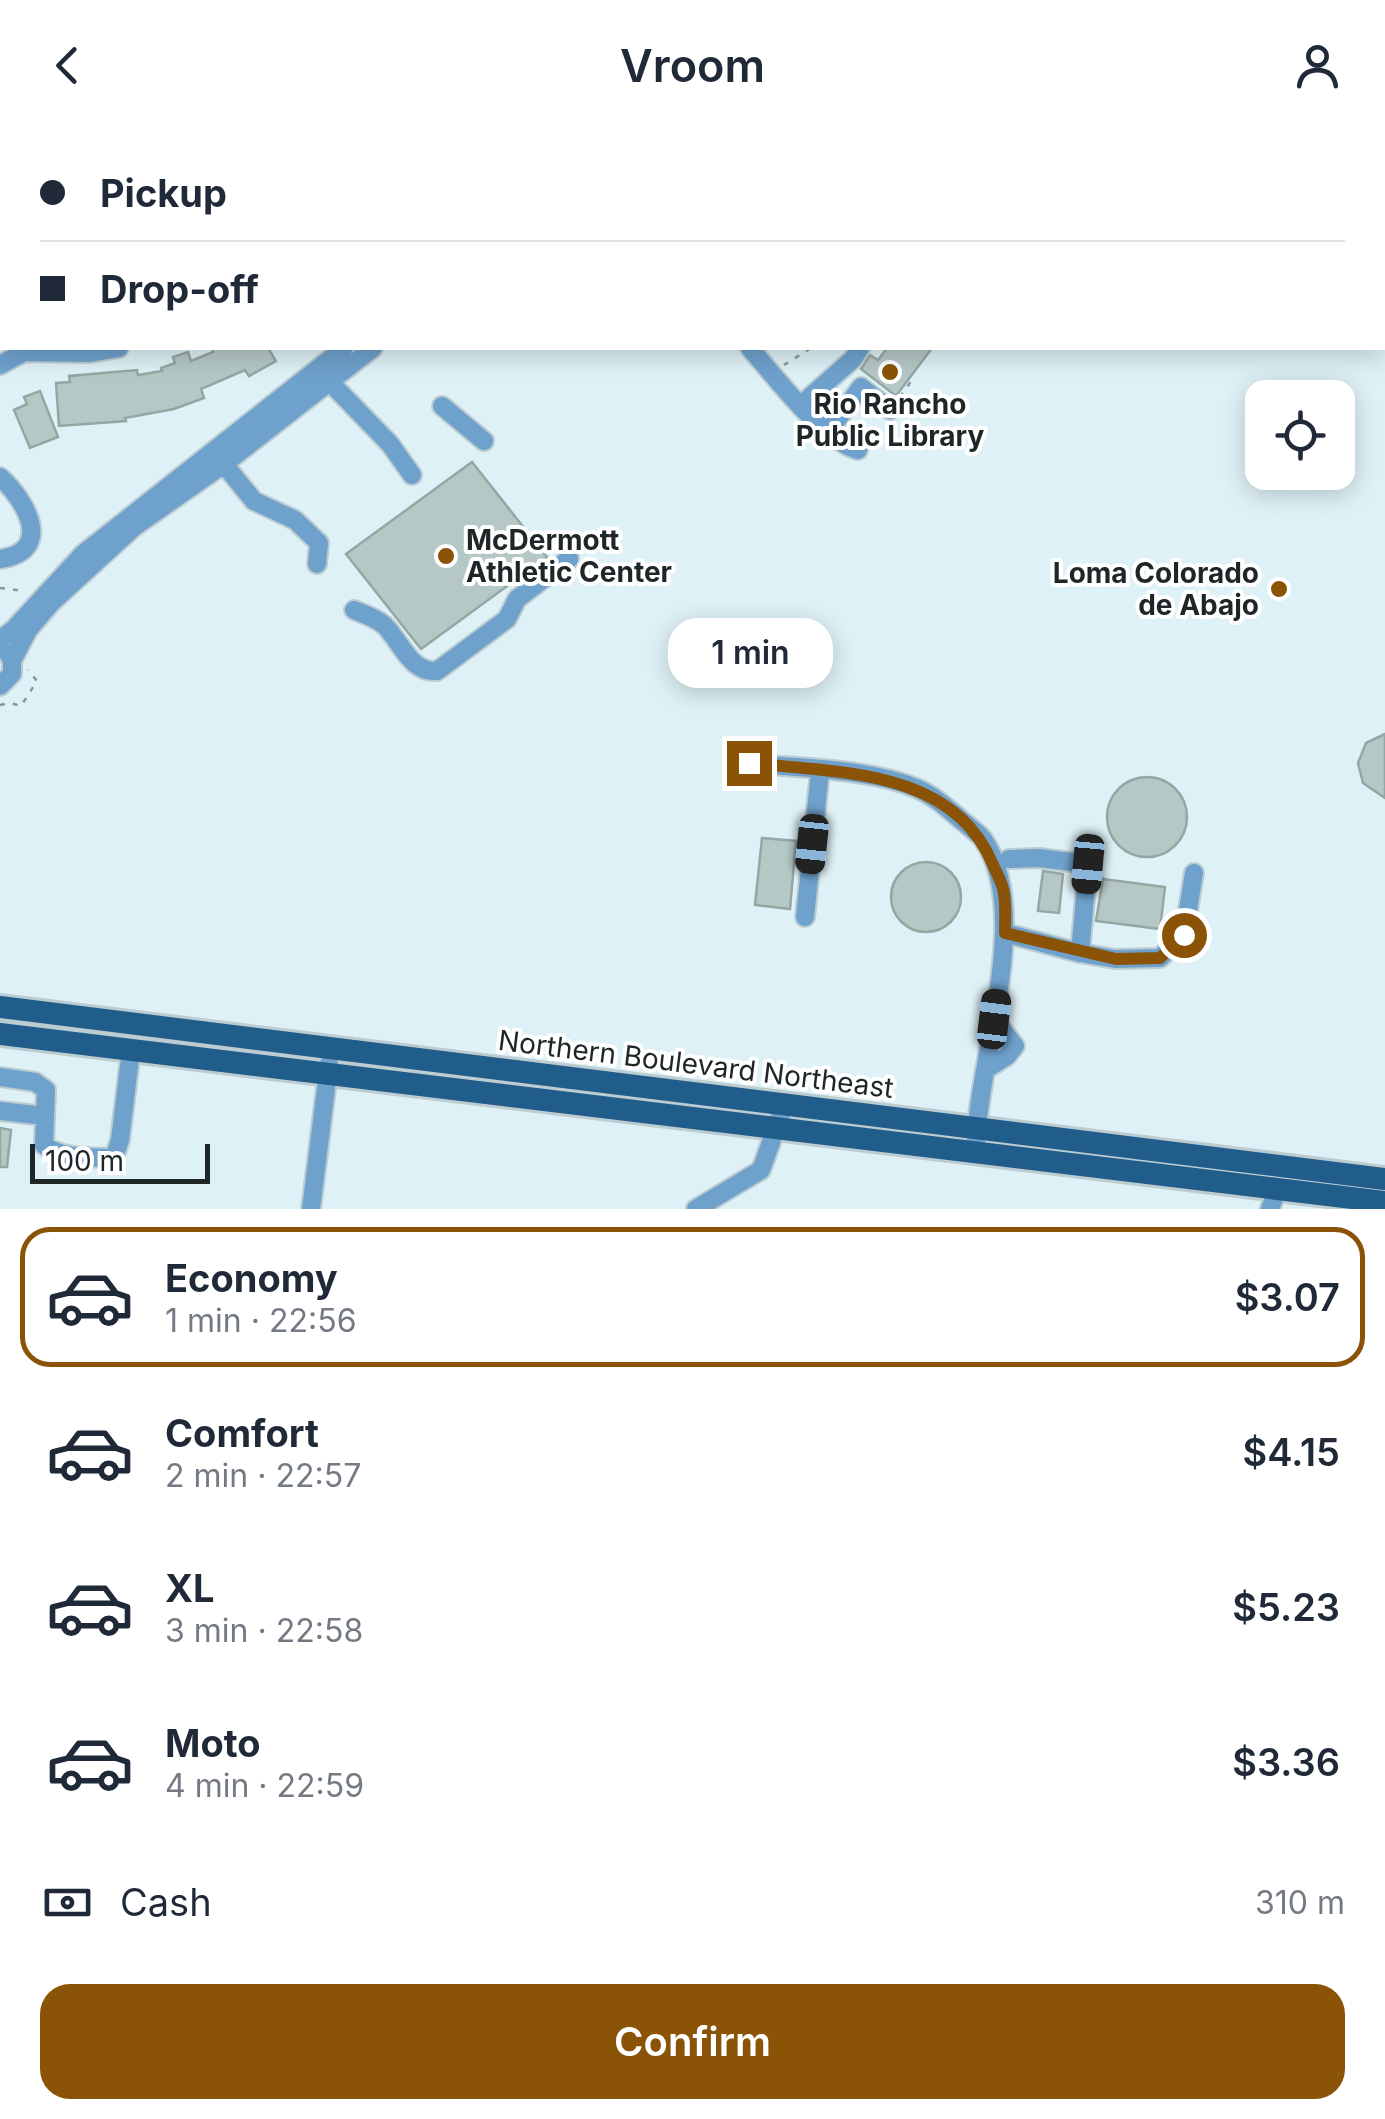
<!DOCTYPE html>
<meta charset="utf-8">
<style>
body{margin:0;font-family:Inter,sans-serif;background:#f6f6f7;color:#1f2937;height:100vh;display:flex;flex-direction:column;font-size:38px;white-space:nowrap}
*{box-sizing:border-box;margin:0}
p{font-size:32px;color:#747a83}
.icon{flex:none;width:55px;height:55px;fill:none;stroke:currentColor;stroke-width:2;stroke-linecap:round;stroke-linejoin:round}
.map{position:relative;height:1079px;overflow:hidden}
.panel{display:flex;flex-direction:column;background:#fff;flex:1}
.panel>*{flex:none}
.guide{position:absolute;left:0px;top:0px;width:1385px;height:220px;box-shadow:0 5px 25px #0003;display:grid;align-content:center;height:220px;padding:0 40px;background:#fff}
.controls{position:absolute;left:1245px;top:250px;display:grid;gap:20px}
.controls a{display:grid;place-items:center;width:110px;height:110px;border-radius:20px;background:#fff;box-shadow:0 5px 25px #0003;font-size:50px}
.scale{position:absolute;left:30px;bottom:25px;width:180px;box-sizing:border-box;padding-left:10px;border:5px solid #1f2628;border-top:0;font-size:28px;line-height:35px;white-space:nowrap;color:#1f2628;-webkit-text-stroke:8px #fff;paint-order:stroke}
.end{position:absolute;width:45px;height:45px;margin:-22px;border:12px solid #8a5306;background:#fff;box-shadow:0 0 0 5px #fff}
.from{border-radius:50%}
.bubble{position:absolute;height:70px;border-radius:30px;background:#fff;box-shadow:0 5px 25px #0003;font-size:32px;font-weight:600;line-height:70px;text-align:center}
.car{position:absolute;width:30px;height:60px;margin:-30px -15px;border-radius:12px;box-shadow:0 0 8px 2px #0007;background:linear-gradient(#222 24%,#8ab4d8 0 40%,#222 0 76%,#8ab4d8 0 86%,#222 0)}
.guide b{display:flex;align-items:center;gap:35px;height:95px;font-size:38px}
.guide b+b{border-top:2px solid #e0e1e3}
.guide i{width:25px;height:25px;background:#1f2937}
ul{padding:18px 0 0;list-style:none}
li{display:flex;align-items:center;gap:30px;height:140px;margin:0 20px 15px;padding:0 20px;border:5px solid transparent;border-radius:30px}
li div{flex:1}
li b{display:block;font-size:38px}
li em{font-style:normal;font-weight:600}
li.selected{border-color:#8a5306}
li>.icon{width:90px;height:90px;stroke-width:1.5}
.pay{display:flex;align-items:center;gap:25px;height:110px;padding:0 40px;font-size:38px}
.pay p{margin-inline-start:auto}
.button{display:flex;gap:20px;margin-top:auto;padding:20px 40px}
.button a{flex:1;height:115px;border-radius:30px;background:#8a5306;color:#fff;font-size:40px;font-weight:600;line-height:115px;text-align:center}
header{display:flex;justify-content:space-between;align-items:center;height:130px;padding:0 40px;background:#fff;font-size:45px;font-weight:600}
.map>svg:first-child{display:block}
.building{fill:#b5c8c5;stroke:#95a7a4;stroke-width:2.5}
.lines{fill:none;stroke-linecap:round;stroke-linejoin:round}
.minor-casing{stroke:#bcccd1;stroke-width:22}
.major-casing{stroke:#bcccd1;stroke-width:28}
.path{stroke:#89979b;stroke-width:2.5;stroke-dasharray:5 8;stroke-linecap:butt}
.minor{stroke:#6ea1cc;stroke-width:18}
.major{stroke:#215d8a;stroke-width:22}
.route{stroke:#8a5306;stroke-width:12}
.poi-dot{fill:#8a5306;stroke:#fff;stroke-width:4}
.labels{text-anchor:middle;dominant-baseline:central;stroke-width:8;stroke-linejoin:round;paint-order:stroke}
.poi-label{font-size:28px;font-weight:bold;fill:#1f2628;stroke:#fff}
.street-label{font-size:28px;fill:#1f2628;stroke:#fff}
</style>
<header><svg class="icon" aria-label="back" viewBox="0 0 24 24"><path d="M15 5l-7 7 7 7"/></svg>Vroom<svg class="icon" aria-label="person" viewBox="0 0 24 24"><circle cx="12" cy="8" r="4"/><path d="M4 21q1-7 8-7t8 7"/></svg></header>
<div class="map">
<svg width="1385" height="1079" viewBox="0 0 1385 1079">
<rect width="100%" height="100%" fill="#def1f6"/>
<path class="building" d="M212,218h56l8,13 -27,15 -4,-6 -44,19 3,9 -30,11 -49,9 1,3 -67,5 -3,-43 14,-1 -1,-6 68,-6 1,5 24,-4 -1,-3 14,-5 -2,-6 15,-5 3,9 22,-9z
M887,218h45l-36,48 -35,-27 9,-14 8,5z
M40,261l18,46 -28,11 -16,-38 13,-6 -3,-7z
M472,332l75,95 -126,92 -75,-95z
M1385,604v64l-22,-15 -5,-20 8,-20z
M1107 687a40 40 0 1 1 80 0a40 40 0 1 1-80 0Z
M762,708l34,3 -6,68 -35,-4z
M891 767a35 35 0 1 1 70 0a35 35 0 1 1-70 0Z
M1043,741l20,3 -4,39 -21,-2z
M1103,749l62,8 -5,42 -64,-8z
M0,998l11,2 -4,37h-7z"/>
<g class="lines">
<defs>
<path id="minor" d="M395,0l1,2
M555,0l2,2
M571,0l2,2
M187,2l3,-2
M618,2l3,-2
M640,2l3,-2
M0,51l2,1
M750,218c25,29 74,93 108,102
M0,235l24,-13 66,1 29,-5
M323,245l67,69 22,31
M801,275l52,-46 7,-11
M442,276l42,35
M829,301l32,-44 29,23
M219,328l35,43 41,19 24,23 -2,21
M0,347c26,23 55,74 0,82
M354,480c10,4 22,8 30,15 17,16 26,48 53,46l70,-52 10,-20 52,-40 -3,-15
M0,510l14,-11 69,-75 261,-206
M12,531l16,-31 24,-28 82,-75 90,-63 149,-116
M0,556l12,-12v-13l-4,-8
M749,633c52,6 119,5 167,25 17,7 30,19 44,31 7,6 17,13 23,20 50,73 -4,217 -7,302
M1009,729l30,-1 49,6 -8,89 35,6 45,-1 24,-23 10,-62
M805,787l15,-146
M1005,803l75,20
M985,940l22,-14 8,-10 -21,-27
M0,947l35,5 11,8 -2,55c17,14 48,12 70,13l6,-18 11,-90
M0,981l45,5
M311,1079l18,-145
M696,1079l65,-39 23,-64
M1270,1079l8,-21"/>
<path id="major" d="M0,877l1385,172
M0,904l1385,168"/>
</defs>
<use href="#minor" class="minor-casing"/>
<use href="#major" class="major-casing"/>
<path class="path" d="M659,2v-2
M661,2l3,-2
M784,235l27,-17
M900,267l12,-17
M0,458l25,3
M0,575l10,-2 11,3 16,-25 -9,-11"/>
<use href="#minor" class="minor"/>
<use href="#major" class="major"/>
</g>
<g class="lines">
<path class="route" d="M749,633c88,10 205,5 244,102 4,9 10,19 11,29 2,12 1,26 1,39l111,26 44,-1 24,-23"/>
</g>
<g class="poi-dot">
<circle cx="890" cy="242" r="10"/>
<circle cx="446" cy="426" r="10"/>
<circle cx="1279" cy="459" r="10"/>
</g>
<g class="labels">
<g class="poi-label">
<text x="890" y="274">Rio Rancho<tspan x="890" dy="32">Public Library</tspan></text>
<text x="466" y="410" text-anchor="start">McDermott<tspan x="466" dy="32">Athletic Center</tspan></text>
<text x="1259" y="443" text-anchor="end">Loma Colorado<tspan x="1259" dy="32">de Abajo</tspan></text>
</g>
<g class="street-label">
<text transform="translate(696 934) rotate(7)">Northern Boulevard Northeast</text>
</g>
</g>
</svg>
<div class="controls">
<a><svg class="icon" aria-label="locate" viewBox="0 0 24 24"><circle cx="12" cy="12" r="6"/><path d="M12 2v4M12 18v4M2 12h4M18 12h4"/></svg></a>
</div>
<div class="scale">100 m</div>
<i class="end from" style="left:1184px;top:805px"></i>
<i class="end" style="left:749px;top:633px"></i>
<div class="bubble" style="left:668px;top:488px;width:165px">1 min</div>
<i class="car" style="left:812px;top:714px;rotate:186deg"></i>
<i class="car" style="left:1088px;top:734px;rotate:185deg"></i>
<i class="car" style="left:994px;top:889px;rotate:7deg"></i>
<div class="guide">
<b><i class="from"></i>Pickup</b>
<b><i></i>Drop-off</b>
</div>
</div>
<section class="panel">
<ul>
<li class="selected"><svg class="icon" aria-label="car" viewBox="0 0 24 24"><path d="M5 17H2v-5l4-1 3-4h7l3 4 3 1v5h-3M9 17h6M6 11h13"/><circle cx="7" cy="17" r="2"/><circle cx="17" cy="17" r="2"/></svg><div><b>Economy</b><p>1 min · 22:56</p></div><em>$3.07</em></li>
<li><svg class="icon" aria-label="car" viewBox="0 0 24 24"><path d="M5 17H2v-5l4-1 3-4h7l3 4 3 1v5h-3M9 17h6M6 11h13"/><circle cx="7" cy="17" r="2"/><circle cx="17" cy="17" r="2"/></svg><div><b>Comfort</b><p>2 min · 22:57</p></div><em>$4.15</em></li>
<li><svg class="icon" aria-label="car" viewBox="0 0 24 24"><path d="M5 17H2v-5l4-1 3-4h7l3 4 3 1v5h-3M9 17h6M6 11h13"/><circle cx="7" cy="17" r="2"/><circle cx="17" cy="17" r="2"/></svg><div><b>XL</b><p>3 min · 22:58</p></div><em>$5.23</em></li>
<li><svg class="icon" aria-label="car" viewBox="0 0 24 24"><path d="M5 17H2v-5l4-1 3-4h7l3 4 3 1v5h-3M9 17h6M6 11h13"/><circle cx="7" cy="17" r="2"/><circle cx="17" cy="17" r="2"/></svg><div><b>Moto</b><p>4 min · 22:59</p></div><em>$3.36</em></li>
</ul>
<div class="pay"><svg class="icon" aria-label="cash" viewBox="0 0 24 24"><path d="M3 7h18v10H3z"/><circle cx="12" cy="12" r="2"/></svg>Cash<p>310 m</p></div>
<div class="button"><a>Confirm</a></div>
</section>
